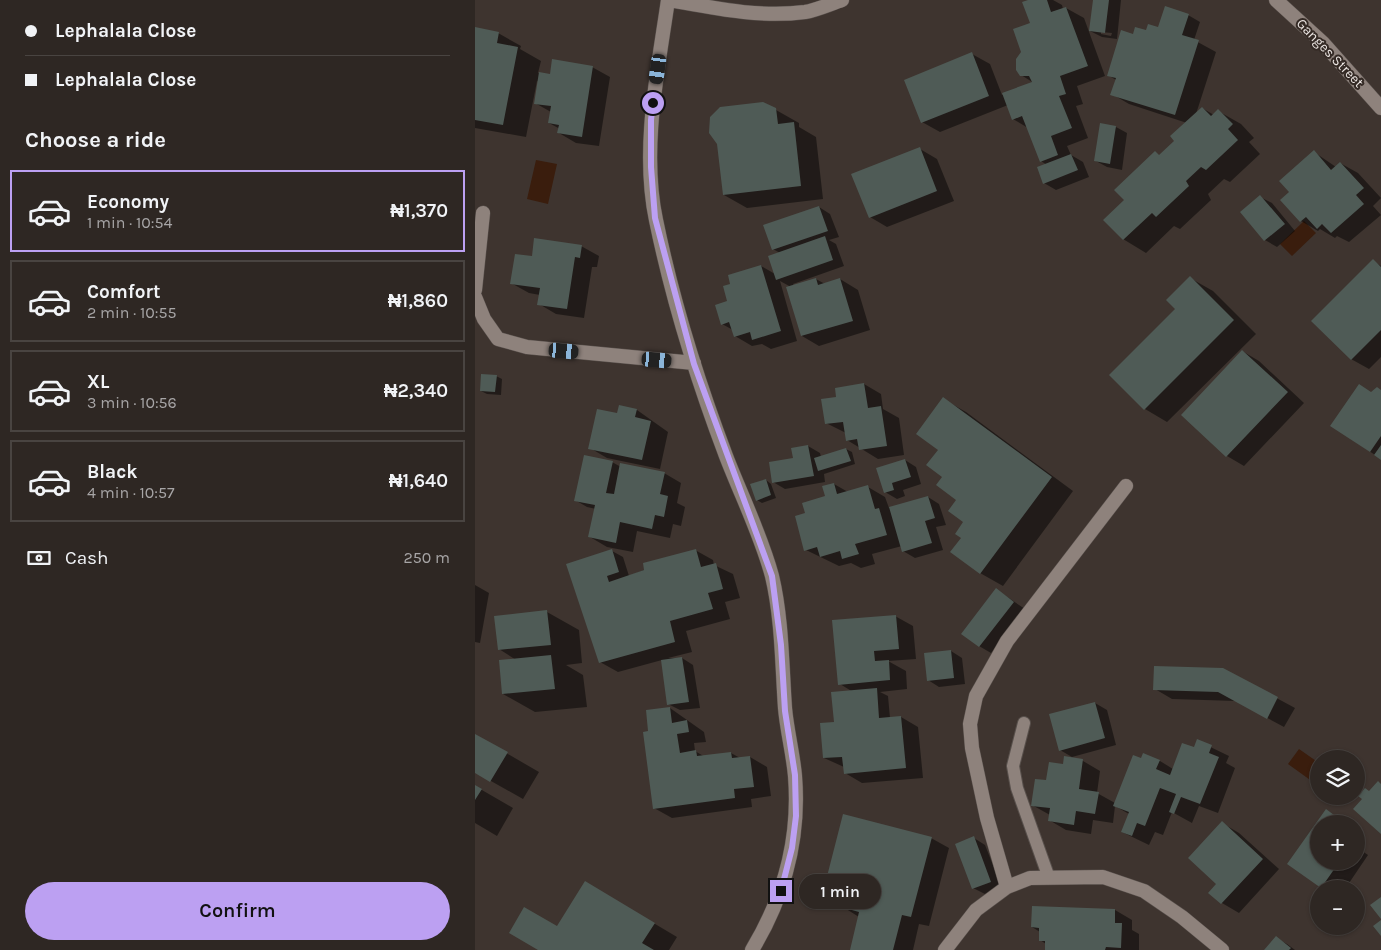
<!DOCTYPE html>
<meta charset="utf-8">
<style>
body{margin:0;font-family:Karla,sans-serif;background:#3a3330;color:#f1f3f6;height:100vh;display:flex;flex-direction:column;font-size:19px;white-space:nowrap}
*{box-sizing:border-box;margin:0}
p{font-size:16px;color:#a7a5a6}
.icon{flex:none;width:28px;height:28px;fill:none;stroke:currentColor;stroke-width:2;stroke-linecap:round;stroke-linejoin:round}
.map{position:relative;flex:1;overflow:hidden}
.panel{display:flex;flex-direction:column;background:#2e2723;width:475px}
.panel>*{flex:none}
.top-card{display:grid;align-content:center;height:110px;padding:0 25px;background:#2e2723}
.buttons{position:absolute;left:835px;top:750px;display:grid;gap:10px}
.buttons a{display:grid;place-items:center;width:55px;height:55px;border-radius:50%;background:#2e2723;box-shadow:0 1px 4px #0004,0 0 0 1px #494441;font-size:25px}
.end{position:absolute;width:22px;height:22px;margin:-11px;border:6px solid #bca0f2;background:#111;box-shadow:0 0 0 2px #111}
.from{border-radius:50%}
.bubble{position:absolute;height:35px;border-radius:18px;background:#2e2723;box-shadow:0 1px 4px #0004,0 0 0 1px #494441;font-size:16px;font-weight:600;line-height:35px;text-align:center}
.car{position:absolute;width:15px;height:30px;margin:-15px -8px;border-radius:6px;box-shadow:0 0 4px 1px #0007;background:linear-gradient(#222 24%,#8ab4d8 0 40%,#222 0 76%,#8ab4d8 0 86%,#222 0)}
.top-card b{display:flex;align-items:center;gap:18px;height:48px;font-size:19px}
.top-card b+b{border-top:1px solid #494441}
.top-card i{width:12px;height:12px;background:#f1f3f6}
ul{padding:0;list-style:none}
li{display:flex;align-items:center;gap:15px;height:82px;margin:0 10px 8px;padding:0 15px;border:2px solid #494441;border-radius:0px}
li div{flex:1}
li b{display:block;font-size:19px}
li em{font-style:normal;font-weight:600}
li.selected{border-color:#bca0f2}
li>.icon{width:45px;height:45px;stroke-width:1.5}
h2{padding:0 25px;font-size:22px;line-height:60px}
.pay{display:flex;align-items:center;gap:12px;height:55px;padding:0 25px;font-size:19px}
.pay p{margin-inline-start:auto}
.primary-button{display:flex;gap:10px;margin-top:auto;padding:10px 25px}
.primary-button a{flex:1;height:58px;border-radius:30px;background:#bca0f2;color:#111;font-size:20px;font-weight:600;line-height:58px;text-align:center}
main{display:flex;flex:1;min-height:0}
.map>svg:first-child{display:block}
.water{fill:#3a1d0d}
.shadow{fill:#0007;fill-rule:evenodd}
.building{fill:#4f5b56}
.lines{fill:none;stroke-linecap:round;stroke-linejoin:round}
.service-casing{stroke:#58504c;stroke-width:14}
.minor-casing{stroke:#58504c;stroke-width:15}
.service{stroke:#8e827c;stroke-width:12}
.minor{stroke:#8e827c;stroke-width:14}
.route{stroke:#bca0f2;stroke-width:6}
.labels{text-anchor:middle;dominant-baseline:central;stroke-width:4;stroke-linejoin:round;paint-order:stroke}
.street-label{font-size:14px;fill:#ebe5e2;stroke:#342a25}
</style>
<main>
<section class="panel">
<div class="top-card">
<b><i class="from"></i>Lephalala Close</b>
<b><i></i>Lephalala Close</b>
</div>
<h2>Choose a ride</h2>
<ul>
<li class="selected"><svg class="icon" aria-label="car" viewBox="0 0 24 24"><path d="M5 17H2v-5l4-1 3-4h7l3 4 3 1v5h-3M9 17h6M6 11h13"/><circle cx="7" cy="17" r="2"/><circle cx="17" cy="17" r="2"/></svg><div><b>Economy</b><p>1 min · 10:54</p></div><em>₦1,370</em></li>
<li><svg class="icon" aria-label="car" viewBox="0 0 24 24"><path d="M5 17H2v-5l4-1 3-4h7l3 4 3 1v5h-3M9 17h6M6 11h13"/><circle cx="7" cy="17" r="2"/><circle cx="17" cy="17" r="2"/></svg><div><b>Comfort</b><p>2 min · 10:55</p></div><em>₦1,860</em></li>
<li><svg class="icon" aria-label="car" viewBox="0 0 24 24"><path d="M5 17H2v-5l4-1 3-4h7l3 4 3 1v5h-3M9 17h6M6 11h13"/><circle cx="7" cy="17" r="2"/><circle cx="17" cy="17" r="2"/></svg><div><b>XL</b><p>3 min · 10:56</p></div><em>₦2,340</em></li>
<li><svg class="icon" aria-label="car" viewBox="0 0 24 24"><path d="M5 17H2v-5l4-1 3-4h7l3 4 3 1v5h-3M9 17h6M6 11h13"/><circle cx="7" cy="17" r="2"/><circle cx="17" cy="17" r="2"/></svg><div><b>Black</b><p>4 min · 10:57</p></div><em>₦1,640</em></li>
</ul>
<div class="pay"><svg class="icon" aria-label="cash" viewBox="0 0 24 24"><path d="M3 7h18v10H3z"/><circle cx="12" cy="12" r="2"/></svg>Cash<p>250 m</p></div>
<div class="primary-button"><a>Confirm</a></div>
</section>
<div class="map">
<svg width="906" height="950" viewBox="0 0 906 950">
<rect width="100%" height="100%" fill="#3e342f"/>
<path class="water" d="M61,160l21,4 -9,40 -21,-5z
M829,221l12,12 -24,23 -12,-12z
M824,749l20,14v11l-6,8 -25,-18z"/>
<path class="shadow" d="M557,0h21l9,5 1,4 3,-1 18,10 21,58 -28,10 6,18 -7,2 12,32 -21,8 4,9 12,7 6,15 -33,13 -12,-7 3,-18 -6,-4 -13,-33 -15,-9 -5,-14 -68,27 -18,-10 50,-68 18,10 12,31 32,-12 -13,-8 2,-23 9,-28z
M619,0h27l-4,39 -15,-2 -12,-6zM626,32l11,1 -1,3 -10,-2z
M713,15l12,7 -6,18 22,12 -20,62 6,-6 12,7 4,-4 23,13 13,14 -5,4 11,12 -30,28 -6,-3 -16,15 3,6 -31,29 -6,-3 -28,27 -23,-14 3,-39 34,-44 16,-15 11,-18 -58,-19 -17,-10 4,-14 -8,-5 26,-40 29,-5z
M0,28l23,5 23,13 -1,3 21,12 -3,12 13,2 41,-8 18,10 -11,69 -23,-3 -17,-10 1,-4 -11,-6 2,-11 -16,-9 4,-21 -2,-1 -11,56 -51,-9z
M301,110l23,13v4l17,10 7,62 -76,9 -23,-13 -6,-52z
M641,127l11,6 -5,37 -15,-3 -11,-6z
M445,149l17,10 17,42 -67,26 -17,-10z
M839,152l22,15 4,-4 18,10 23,25 -8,8 8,9 -32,27 -12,-6 -2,2 -15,-9 -2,2 -17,-10 -11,-29z
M785,197l12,6 23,28 -18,16 -12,-7 -23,-28z
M344,207l11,7 9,23 -10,3 7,4 8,22 -51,18 1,2 22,-7 9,5 15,-5 18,11 12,40 -51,16 -17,-10 -11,-49 -11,-6 17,60 -26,8 -9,-5 -10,2 -17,-10 -2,-6 -11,-6 10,-39 29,-19 14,8 5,-21 -7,-4z
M106,246l18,10 -2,11h-5l-8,51 -28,-4 -17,-10 1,-9 -11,-2 -18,-10 22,-25z
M898,261l8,5v91l-12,12 -18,-10z
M715,278l23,13 43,43 -89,88 -22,-13 32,-100z
M767,351l17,10 45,42 -60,63 -17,-10z
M21,376l6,3 -1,16 -14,-1 -6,-3z
M389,384l17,10 2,15 16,9 5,37 -26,4 -31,-19 -1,-7 -20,-10z
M906,391v68l-49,-33 40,-33z
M468,399l23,13 107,79 -70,95 -23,-13 -17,-35 2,-16 -7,-23 -14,-22 -5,-27z
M162,410l31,22 -8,37 -53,-11 -17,-10 28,-34z
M333,446l12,7 1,4 25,-8 6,3 3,12 -31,10 1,8 -40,7 -12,-7 21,-23 -1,-10z
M430,460l11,7 5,17 -18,6 2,6 -8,3 -12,-7z
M137,462l9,5 43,6 17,10 -4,20 8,4 -4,19 -8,-2 -3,14 -33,-7 -4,21 -26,-5 -17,-10 6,-28 -9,-2 -12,-7z
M291,480l5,4 5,14 -14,5 -5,-3z
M359,484l14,8 20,-5 17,10 4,11 39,-11 11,7 7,21 -10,2 7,23 -28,8 -12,-7 -1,-5 -30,8 3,10 -14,4 -10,-5 -12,3 -33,-16 1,-36 20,-17z
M220,550l18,10 1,5 19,9 7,24 -15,4 5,17 -44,12 6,21 -24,6h14l11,7 7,43 -20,2 -12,-6 -6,-44 -44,12 -18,-10 -32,-97 44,-14 11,6 6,19z
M0,585l14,8 -9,50 -5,-1z
M522,590l28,19 -34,44 -12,-7z
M72,612l32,18 3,33 -16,2 17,10 4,32 -52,5 -32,-18 13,-34 -17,-11z
M420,616l18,10 3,33 -28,2 18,10 1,18 -27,3 8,4 2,22 11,-1 17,10 5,51 -61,5 -17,-10 -1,-6 -20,-9 11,-35 18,-31 -13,-8z
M476,651l11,7 3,26 -26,3 -11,-7z
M748,669l72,39 -11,19 -48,-26 -64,-2 -17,-10z
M620,703l12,7 9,35 -44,12 -12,-7z
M195,708l34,24 2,10 -12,1 1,8 10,6 26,-4 9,5 10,-1 17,10 4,29 -20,3 1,8 -80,11 -18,-10 -4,-76z
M0,735l64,37 -16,27 -48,-27z
M723,741l31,15 -3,7 9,5 -17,45 -19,-7 -7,17 -20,-11 -9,23 -8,-3 -6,13 -27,-13 7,-18 -14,-8 -2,17 -20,-3 -2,14 -25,-4 -17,-10 1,-5 -18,-10 16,-23 16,-16 1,-8 18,3 17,10 -3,22 18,10 27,-44 18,2 13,8 22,-20z
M0,786l38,22 -16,28 -22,-13z
M851,811l21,13h-28v37h37v-14l12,8 -23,34h-20l-36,-26z
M747,823l17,10 40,36 -40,44 -17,-10 -4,-19z
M881,830l6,4 -6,9z
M456,838l18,10 -20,78 -10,-2 -6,26h-62l8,-33 -35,-22z
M499,838l11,7 17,43 -17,6 -12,-6z
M133,896l69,41 -8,13h-129l18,-22z
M640,910l17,10v10l7,4v16h-93v-6l-6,-4v-8l-8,-5z
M801,938l11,6 8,6h-29z"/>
<path class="building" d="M553,0h19l4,12 15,-5 22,59 -28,10 6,18 -7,2 13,32 -21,8 7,19 -18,7 -18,-46 -10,4 -10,-27 30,-11 -3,-6h-9l-4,-6v-11l5,-7 -8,-23 17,-6 -8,-21z
M618,0h16l-4,33 -16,-2z
M690,6l24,8 -7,21 17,5 -24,75 -65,-20 6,-17 -9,-2 14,-46 12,4 2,-7 11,3 2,-6 10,3z
M0,27l24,5 -2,11 21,4 -15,78 -28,-5z
M497,52l17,44 -68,27 -17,-43z
M77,59l41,7 -11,71 -25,-4 2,-8 -11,-2 3,-17 -17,-2 5,-32 11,2z
M288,102l13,6 2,16 16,-2 7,64 -78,9 -6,-51 -8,-11 1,-16 10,-10z
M727,107l9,9 7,-7 15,15 -5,5 10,11 -32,30 -5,-3 -15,14 3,5 -33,31 -4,-4 -29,27 -20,-20 21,-20 -10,-10 41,-39 4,4 15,-14 -4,-5z
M625,123l16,3 -6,38 -16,-3z
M445,147l17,44 -68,27 -18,-44z
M839,150l17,20 9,-8 24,26 -8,7 8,9 -33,29 -9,-9 -5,5 -11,-12 -6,5 -20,-22 9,-8 -10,-11z
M596,154l7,16 -35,14 -6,-17z
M785,195l25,29 -21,17 -24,-29z
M344,206l9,25 -56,19 -9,-25z
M350,236l8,24 -57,20 -8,-24z
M59,238l48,7 -2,13 -5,-1 -8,52 -30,-4 3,-17 -30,-4 5,-30 17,2z
M898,259l8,8v63l-30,30 -40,-39z
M286,265l20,66 -29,9 -2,-8 -16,5 -5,-15 -8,3 -6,-20 12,-4 -4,-15 7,-2 -2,-9z
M715,276l44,44 -90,90 -35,-35 66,-66 -9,-9z
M341,278l2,7 22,-7 13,43 -52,15 -15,-49z
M767,350l46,42 -62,65 -45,-42z
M6,374l16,1 -2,17 -15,-1z
M389,383l4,25 13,-2 6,40 -28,4 -2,-11 -11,2 -3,-19 -18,2 -4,-25 15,-2 -1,-9z
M884,384l12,8 6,-5 4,3v46l-11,16 -40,-26z
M468,397l109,80 -72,97 -30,-22 11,-14 -6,-4 8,-12 -15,-11 8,-11 -20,-15 6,-8 -16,-12 12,-15 -22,-16z
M144,405l18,4 -2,8 16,4 -9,39 -54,-11 9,-40 20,4z
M333,445l6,31 -42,7 -3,-21 24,-4 -2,-10z
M906,445v15l-7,-5z
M371,448l5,13 -33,10 -4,-13z
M109,455l29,6 -7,32 8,1 6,-31 45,9 -5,22 8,2 -4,21 -9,-2 -3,14 -32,-7 -4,21 -28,-6 7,-32 -21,-4z
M430,459l6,18 -19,6 2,7 -10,3 -8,-25z
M291,479l5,16 -15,6 -6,-17z
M359,483l3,11 31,-9 7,24 4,-1 8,27 -32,9 4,10 -17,5 -2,-8 -20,6 -3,-10 -13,4 -9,-35 10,-3 -3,-10 23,-7 -3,-10z
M453,496l7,22 -10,3 7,22 -30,9 -13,-45z
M137,549l7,23 -12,4 2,6 35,-12 -1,-7 53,-14 5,18 15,-4 7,26 -15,4 5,16 -43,12 5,21 -76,21 -33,-99z
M521,588l18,14 -35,45 -18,-13z
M72,610l4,35 -53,5 -4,-34z
M421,615l3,34 -25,2 1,10 14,-1 1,20 -52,5 -6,-65z
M476,650l3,28 -27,3 -3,-28z
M76,655l4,34 -53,5 -3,-34z
M207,657l7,45 -22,3 -6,-45z
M679,666l69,2 55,29 -11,22 -49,-27 -65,-2z
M402,688l2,30 22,-2 5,52 -62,6 -2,-17 -19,1 -3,-35 14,-1 -3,-30z
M620,702l10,36 -46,13 -10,-37z
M195,707l2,16 15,-3 2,12 -12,2 3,19 16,-3 1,6 34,-4 1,6 18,-2 4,31 -20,2 1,9 -82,11 -10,-77 5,-1 -2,-21z
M0,734l33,18 -18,30 -15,-9z
M722,739l15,6 -3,8 10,4 -19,47 -19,-7 -7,17 -5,-2 7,-18 -16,-6 -15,38 -8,-3 -5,13 -11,-4 8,-20 -16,-6 20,-51 8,3 2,-5 17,7 -4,9 14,6 12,-32 12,4z
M589,756l19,3 -4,30 20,3 -4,22 -19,-3 -2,14 -26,-4 2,-13 -19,-2 4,-27 11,1 3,-18 14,2z
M903,781l3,3v50l-28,-25 9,-10 -4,-3 7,-8 4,3z
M0,785l7,4 -7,11z
M851,809l20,15h-27v37h21l-19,27 -34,-24z
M368,814l89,23 -21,80 -9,-2 -9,35h-43l9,-38 -18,-5 1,-6 -20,-5z
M747,821l41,38 -42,45 -13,-11 8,-9 -28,-26z
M499,836l17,46 -19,7 -17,-45z
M110,881l70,42 -13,20 12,7h-116l-29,-17 15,-26 33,19z
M906,897v22l-11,-14z
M557,906l83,3v14h7l-1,25 -15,-1 -1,3h-60v-9h-6v-13l-8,-1z
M906,920v16l-8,-10z
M801,936l15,12 -2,2h-25z"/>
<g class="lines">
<defs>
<path id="service" d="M549,723l-11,43 4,22 32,90"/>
<path id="minor" d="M193,0c-10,70 -27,149 -12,220 16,78 42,162 70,236 15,39 35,79 46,120 10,42 10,89 13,132 2,23 8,45 10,68 5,62 -11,121 -43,174
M194,0c45,8 90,18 136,12 12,-2 25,-8 37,-12
M801,0l47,43 58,65
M0,290l8,-77
M0,297l9,22 14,20 29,8 167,16
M532,887l-20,-69 -15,-70 -2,-24 6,-28 31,-55 119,-155
M470,950l31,-40 31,-23 23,-9 73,-1 41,14 38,26 40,33"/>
</defs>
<use href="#service" class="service-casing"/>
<use href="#minor" class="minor-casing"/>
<use href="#service" class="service"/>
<use href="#minor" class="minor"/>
</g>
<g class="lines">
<path class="route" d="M178,103l-2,17v47l4,51 39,146 78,212 9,69 4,66 10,64 1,41 -4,32 -11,43"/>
</g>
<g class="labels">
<g class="street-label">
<text transform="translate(855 53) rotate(46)">Ganges Street</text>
</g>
</g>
</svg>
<div class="buttons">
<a><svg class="icon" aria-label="layers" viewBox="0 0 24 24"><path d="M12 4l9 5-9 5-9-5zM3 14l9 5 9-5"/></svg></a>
<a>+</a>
<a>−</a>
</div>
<i class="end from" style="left:178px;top:103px"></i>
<i class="end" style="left:306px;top:891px"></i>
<div class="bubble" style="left:324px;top:874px;width:82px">1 min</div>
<i class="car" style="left:183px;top:69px;rotate:188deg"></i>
<i class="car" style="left:89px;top:351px;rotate:95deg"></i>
<i class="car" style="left:182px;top:360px;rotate:95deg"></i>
</div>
</main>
